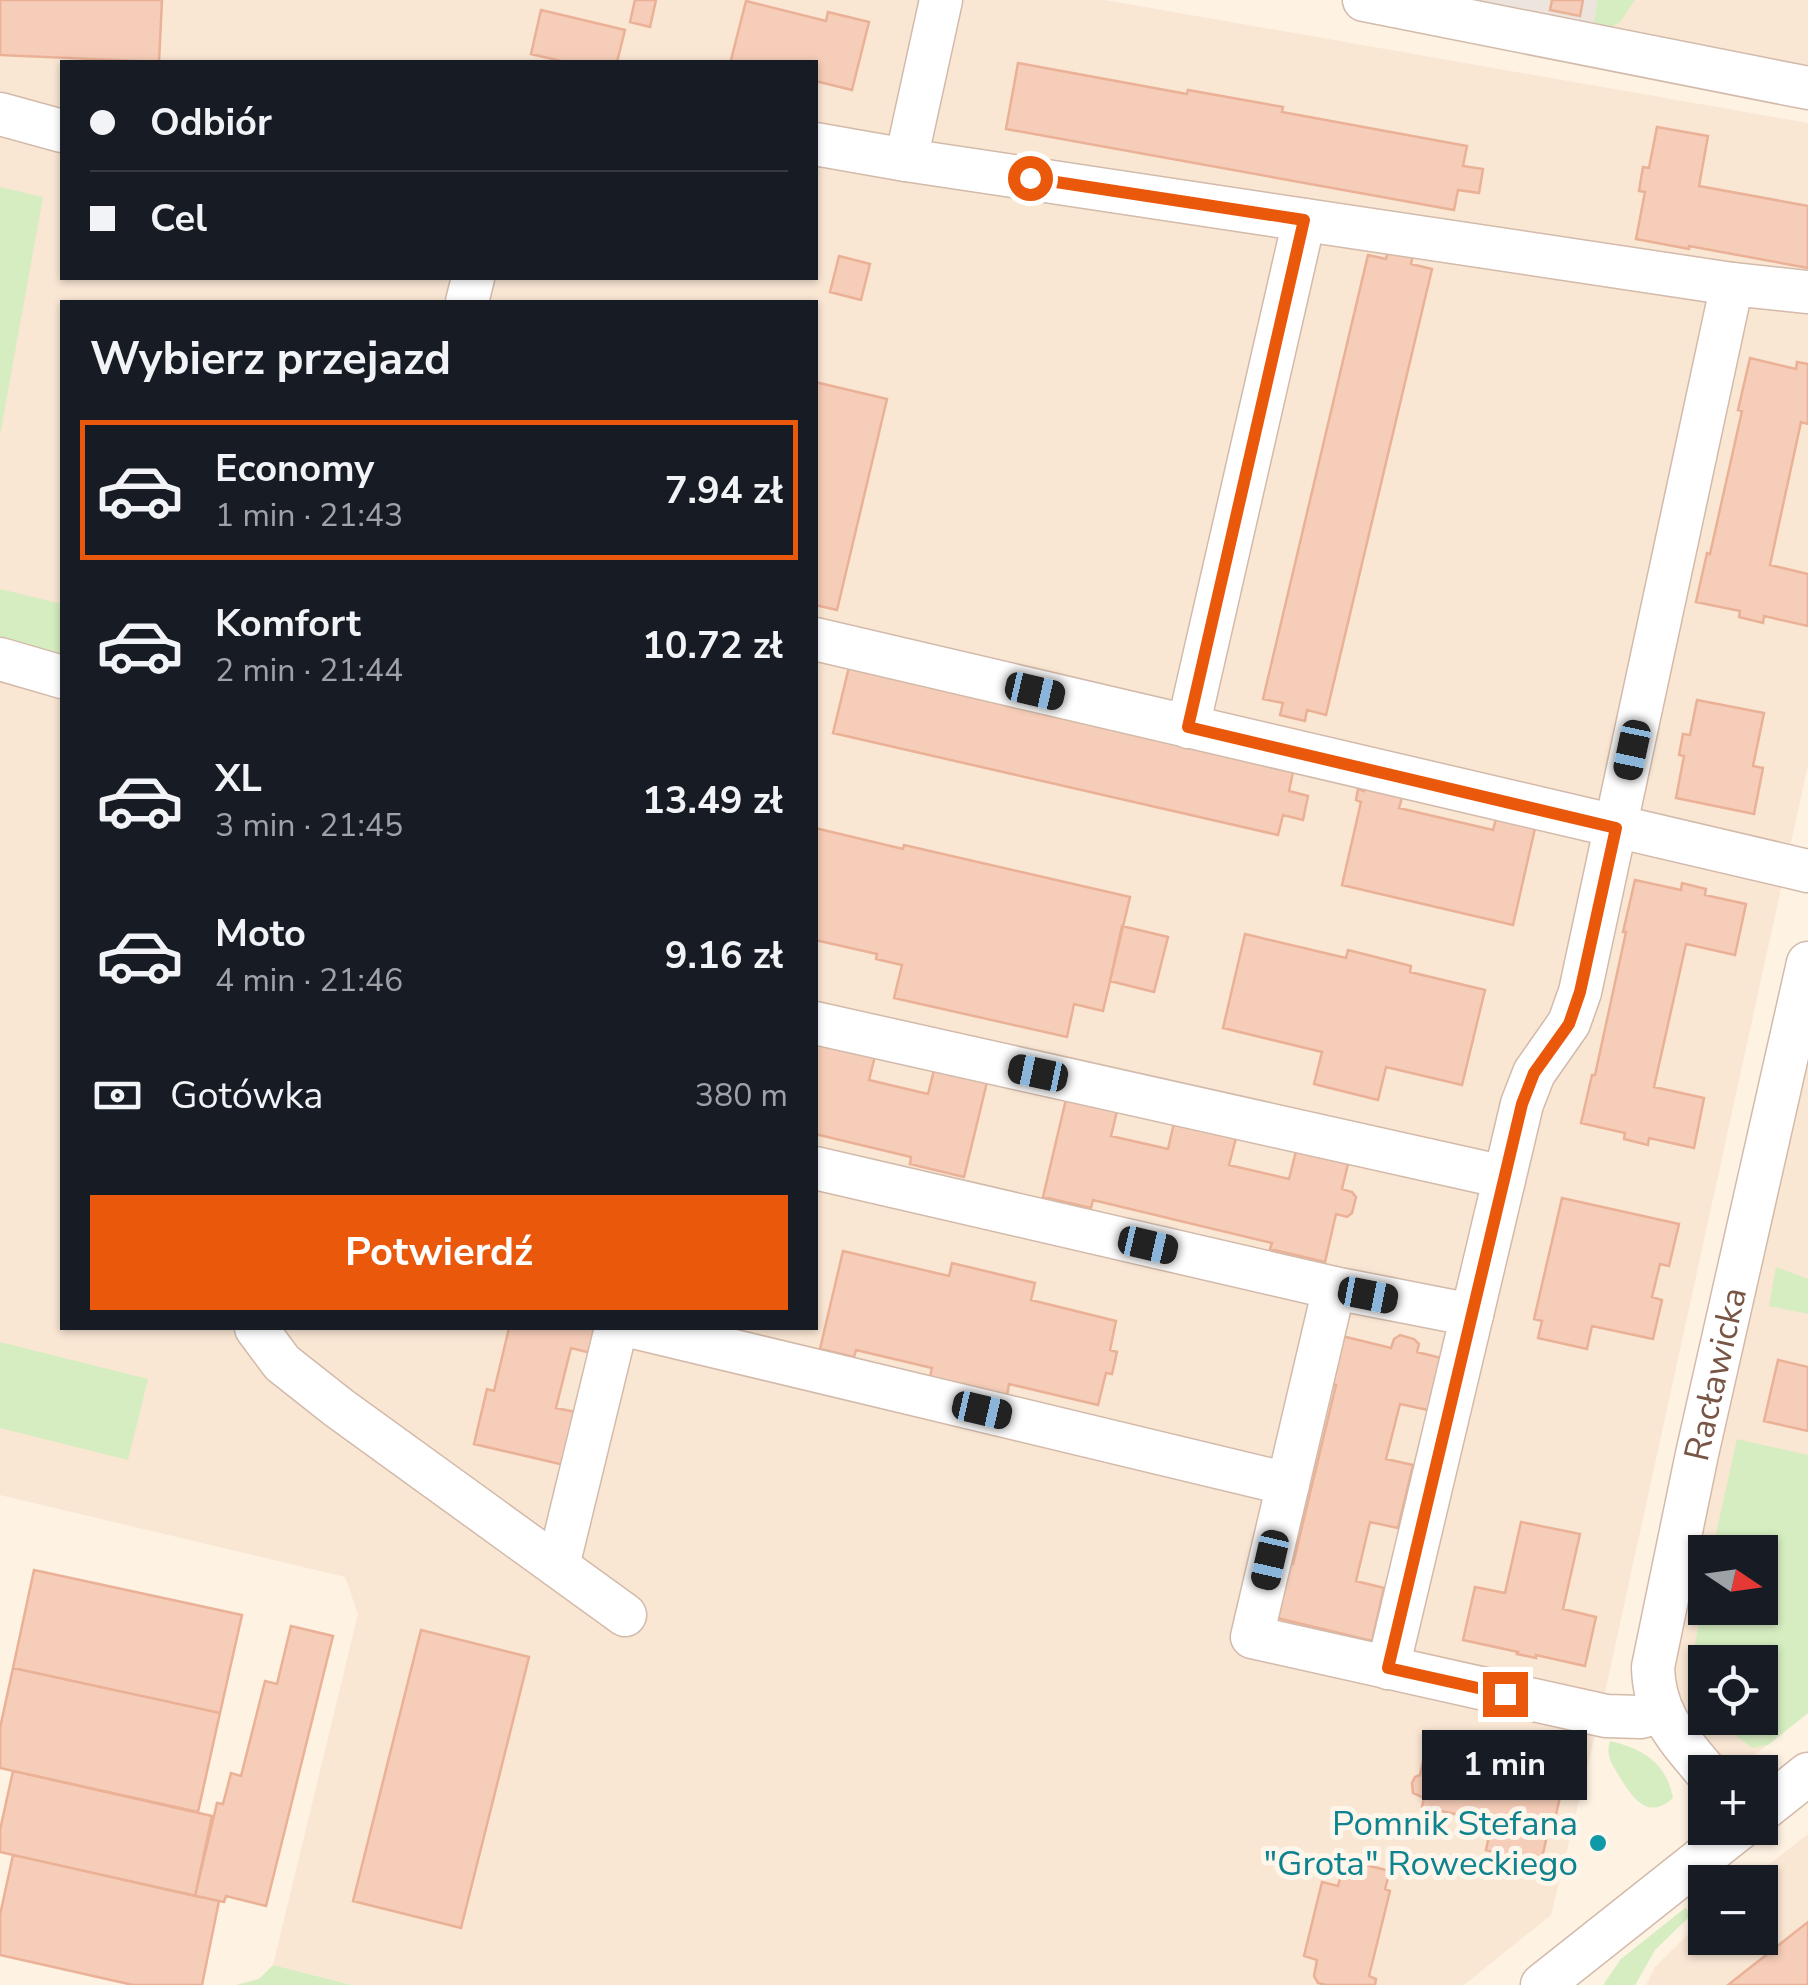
<!DOCTYPE html>
<html lang="pl">
<meta charset="utf-8">
<style>
body{margin:0;font-family:"Nunito Sans",sans-serif;background:#20242c;color:#f1f3f6;height:100vh;display:flex;flex-direction:column;font-size:38px;white-space:nowrap}
*{box-sizing:border-box;margin:0}
p{font-size:32px;color:#9ea1a6}
.icon{flex:none;width:55px;height:55px;fill:none;stroke:currentColor;stroke-width:2;stroke-linecap:round;stroke-linejoin:round}
.map{position:relative;flex:1;overflow:hidden}
.details{position:absolute;left:60px;top:300px;width:758px;height:1030px;display:flex;flex-direction:column;background:#171b24;border-radius:0px;box-shadow:0 2px 8px #0004}
.details>*{flex:none}
.guide{position:absolute;left:60px;top:60px;width:758px;height:220px;border-radius:0px;box-shadow:0 2px 8px #0004;display:grid;align-content:center;height:220px;padding:0 30px;background:#171b24}
.needle{width:65px;rotate:103deg}
.fabs{position:absolute;left:1688px;top:1535px;display:grid;gap:20px}
.fabs a{display:grid;place-items:center;width:90px;height:90px;border-radius:0px;background:#171b24;box-shadow:0 2px 8px #0004;font-size:50px}
.end{position:absolute;width:45px;height:45px;margin:-22px;border:12px solid #ea580c;background:#fff;box-shadow:0 0 0 5px #fff}
.from{border-radius:50%}
.bubble{position:absolute;height:70px;border-radius:0px;background:#171b24;box-shadow:0 2px 8px #0004;font-size:32px;font-weight:700;line-height:70px;text-align:center}
.car{position:absolute;width:30px;height:60px;margin:-30px -15px;border-radius:12px;box-shadow:0 0 8px 2px #0007;background:linear-gradient(#222 24%,#8ab4d8 0 40%,#222 0 76%,#8ab4d8 0 86%,#222 0)}
.guide b{display:flex;align-items:center;gap:35px;height:95px;font-size:38px}
.guide b+b{border-top:2px solid #363941}
.guide i{width:25px;height:25px;background:#f1f3f6}
ul{padding:0;list-style:none}
li{display:flex;align-items:center;gap:30px;height:140px;margin:0 20px 15px;padding:0 10px;border:5px solid transparent;border-radius:0px}
li div{flex:1}
li b{display:block;font-size:38px}
li em{font-style:normal;font-weight:700}
li.selected{border-color:#ea580c}
li>.icon{width:90px;height:90px;stroke-width:1.5}
h2{padding:0 30px;font-size:45px;line-height:120px}
.pay{display:flex;align-items:center;gap:25px;height:110px;padding:0 30px;font-size:38px}
.pay p{margin-inline-start:auto}
.primary-button{display:flex;gap:20px;margin-top:auto;padding:20px 30px}
.primary-button a{flex:1;height:115px;border-radius:0px;background:#ea580c;color:#fff;font-size:40px;font-weight:700;line-height:115px;text-align:center}
.map>svg:first-child{display:block}
.residential{fill:#f9e6d3;fill-rule:evenodd}
.industrial{fill:#ede4de}
.green{fill:#d5edc0}
.building{fill:#f6cdb8;stroke:#eab197;stroke-width:2.5}
.lines{fill:none;stroke-linecap:round;stroke-linejoin:round}
.minor-casing{stroke:#d3baaa;stroke-width:45}
.minor{stroke:#fff;stroke-width:42}
.route{stroke:#ea580c;stroke-width:12}
.culture-dot{fill:#0f9aa8;stroke:#fff6eb;stroke-width:4}
.labels{text-anchor:middle;dominant-baseline:central;stroke-width:10;stroke-linejoin:round;paint-order:stroke}
.street-label{font-size:35px;fill:#795546;stroke:#fff6eb}
.culture-label{font-size:35px;fill:#0d838f;stroke:#fff6eb;text-anchor:end}
</style>
<div class="map">
<svg width="1808" height="1985" viewBox="0 0 1808 1985">
<rect width="100%" height="100%" fill="#fef2e3"/>
<path class="residential" d="M0,0h1105l703,123v642l-208,950 -49,200 -87,70h-1111l-80,-20 85,-351 -13,-37 -345,-82zM62,62h753v216h-753zM62,302h753v1026h-753z
M1371,0h437v85z
M1808,945v768l-75,59h-27l-45,-60zM1705,1552h55v56h-55zM1705,1662h55v56h-55z
M1808,1834v151h-162l9,-18 50,-50v21h55v-56h-13z"/>
<path class="industrial" d="M1462,0h136l-10,44z"/>
<path class="green" d="M1598,0h37l-15,22 -15,9 -12,-6z
M0,187l43,10 -43,238z
M0,589l62,15v52l-62,-16z
M1776,1267l32,12v35l-39,-8z
M0,1342l148,37 -20,81 -128,-32z
M1737,1439l71,16v258l-40,32 -16,3 -29,-22 -5,-8h42v-56h-55v35l-12,-41 12,-69v21h55v-56h-48z
M1610,1741c33,8 56,21 63,57 -24,22 -39,2 -52,-19 -8,-13 -16,-23 -11,-38z
M1685,1908l2,1 2,8 -34,33 -20,35h-32l18,-26z
M273,1965l79,20h-116l23,-6z"/>
<path class="building" d="M0,0h162l-3,62 -159,-7z
M635,0h21l-6,27 -20,-5z
M1552,0h31l-3,16 -30,-6z
M746,1l80,20 2,-9 41,10 -17,68 -37,-9v-19h-74l-10,-2z
M541,10l84,20 -8,32h-52l-34,-8z
M1018,63l169,31 1,-4 95,17 -1,5 185,34 -4,20 20,3 -4,24 -21,-3 -4,20 -448,-81z
M1657,127l51,9 -9,50 109,20v62l-119,-22v3l-53,-10 9,-47 -6,-1 4,-24 6,1z
M1390,241l25,6 -4,17 21,5 -106,446 -19,-5 -2,11 -25,-6 3,-12 -20,-4 105,-444 18,4z
M839,256l31,8 -9,36 -31,-8z
M1750,358l46,11 1,-7 11,2v60l-7,-2 -31,143 38,9v52l-44,-10 -1,7 -24,-6 1,-6 -44,-9 11,-49 3,1 32,-143 -4,-1z
M815,382l72,17 -50,211 -22,-5z
M849,667l444,105 -4,19 19,5 -5,24 -20,-5 -5,20 -445,-102z
M1697,700l67,13 -11,53 10,2 -9,46 -78,-16 8,-42 -5,-1 4,-21 7,1z
M1365,785l38,9 -4,14 94,22 4,-15 39,9 -23,101 -171,-40 19,-83 -5,-2 2,-11 6,2z
M815,828l88,21 1,-4 226,52 -27,114 -29,-7 -7,33 -173,-39 8,-33 -26,-6 1,-5 -62,-14z
M1635,880l46,10 1,-7 24,6 -1,6 41,9 -11,51 -49,-11 -32,143 50,11 -10,50 -45,-10 -1,7 -24,-6 1,-6 -44,-10 11,-48h3l31,-143h-3z
M1122,926l46,11 -14,55 -44,-11z
M1245,934l101,24 2,-8 63,16 -1,6 75,18 -23,95 -76,-18 -8,33 -64,-16 8,-32 -99,-24z
M815,1038l61,14 -7,28 59,14 7,-28 53,12 -24,99 -54,-13 1,-7 -96,-23z
M1067,1095l51,12 -7,29 57,13 6,-26 62,15 -7,27 60,14 7,-28 52,13 -6,25 10,3 4,5 -4,16 -5,4 -11,-3 -11,48 -55,-13 2,-6 -179,-43 -2,8 -48,-11z
M1562,1198l117,26 -10,42 -9,-2 -8,33 10,3 -9,39 -61,-13 -5,23 -49,-11 4,-17 -8,-2z
M843,1251l106,25 3,-13 83,20 -4,17 85,21 -6,29 7,2 -5,22 -6,-1 -8,32 -89,-21 -2,12 -77,-19 2,-9 -76,-18 -2,7 -34,-8z
M509,1328h96l-6,27 -28,-7 -15,60 29,6 -12,53 -99,-23 13,-55 7,2z
M1338,1335l53,13 3,-9 6,-4 14,4 5,5 -2,8 24,6 -13,52 -28,-6 -14,55 27,6 -15,63 -28,-6 -14,59 28,7 -12,53 -99,-24 14,-54 6,1 43,-179 -9,-2z
M1778,1360l30,7v64l-44,-10z
M1521,1522l59,12 -17,75 33,8 -11,49 -49,-11v3l-19,-4 1,-2 -55,-12 12,-53 30,6z
M34,1570l208,45 -22,98 -207,-45z
M291,1626l42,10 -67,270 -40,-10 -2,6 -29,-6 22,-93 6,1 8,-31 10,3 24,-95 12,3z
M421,1630l108,27 -68,271 -108,-27z
M13,1668l207,45 -22,99 -198,-44v-40z
M1437,1732l93,22 2,-6 41,9 -10,41 -3,-1 -9,40 -4,-1 -6,26 -55,-12 6,-28 -70,-15 2,-9 -11,-5 -1,-10 3,-6 5,-2 5,-23 7,2z
M13,1771l199,45 -17,80 -195,-44v-22z
M13,1855l206,46 -17,84h-69l-133,-30v-40z
M1345,1860l45,11 -5,18 5,2 -21,85 7,3 -1,6h-48l-9,-2 -4,-7 3,-16 -13,-4 18,-74 16,4z
M1808,1922v63h-80z"/>
<g class="lines">
<defs>
<g id="minor">
<path d="M1364,0l444,88"/>
<path d="M0,114l62,17"/>
<path d="M815,144l91,16 35,-160"/>
<path d="M906,160l826,124 76,8"/>
<path d="M467,302l6,-24"/>
<path d="M815,639l993,232"/>
<path d="M0,659l62,18"/>
<path d="M1188,727l116,-507"/>
<path d="M815,1023l689,154"/>
<path d="M815,1168l519,120 138,27"/>
<path d="M1334,1288l-82,349 354,79 34,1 21,-5"/>
<path d="M256,1328l26,35 57,45 286,207"/>
<path d="M638,1328l650,156"/>
<path d="M558,1566l58,-238"/>
<path d="M1388,1668l134,-564 12,-31 35,-50 11,-31 152,-708"/>
<path id="s1" d="M1706,1772c-29,-35 -52,-58 -53,-105l44,-213 111,-491"/>
<path d="M1760,1812l48,-38"/>
<path d="M1542,1985l198,-157"/>
</g>
</defs>
<use href="#minor" class="minor-casing"/>
<use href="#minor" class="minor"/>
</g>
<g class="lines">
<path class="route" d="M1030,178l274,42 -116,507 428,101 -36,164 -11,32 -35,49 -12,31 -134,564 117,26"/>
</g>
<circle class="culture-dot" cx="1598" cy="1843" r="10"/>
<g class="labels">
<g class="street-label">
<text stroke="none"><textPath href="#s1" startOffset="420">Racławicka</textPath></text>
</g>
<g class="culture-label">
<text x="1578" y="1823">Pomnik Stefana<tspan x="1578" dy="40">"Grota" Roweckiego</tspan></text>
</g>
</g>
</svg>
<div class="fabs">
<a><svg class="needle" viewBox="-14 -14 28 28"><path d="M0-13l5 13h-10z" fill="#e53935"/><path d="M0 13l5-13h-10z" fill="#9ea1a6"/></svg></a>
<a><svg class="icon" aria-label="locate" viewBox="0 0 24 24"><circle cx="12" cy="12" r="6"/><path d="M12 2v4M12 18v4M2 12h4M18 12h4"/></svg></a>
<a>+</a>
<a>−</a>
</div>
<i class="end from" style="left:1030px;top:178px"></i>
<i class="end" style="left:1505px;top:1694px"></i>
<div class="bubble" style="left:1422px;top:1730px;width:165px">1 min</div>
<i class="car" style="left:1035px;top:691px;rotate:103deg"></i>
<i class="car" style="left:1632px;top:750px;rotate:192deg"></i>
<i class="car" style="left:1038px;top:1073px;rotate:282deg"></i>
<i class="car" style="left:1148px;top:1245px;rotate:103deg"></i>
<i class="car" style="left:1368px;top:1295px;rotate:101deg"></i>
<i class="car" style="left:982px;top:1410px;rotate:103deg"></i>
<i class="car" style="left:1270px;top:1560px;rotate:193deg"></i>
<div class="guide">
<b><i class="from"></i>Odbiór</b>
<b><i></i>Cel</b>
</div>
<section class="details">
<h2>Wybierz przejazd</h2>
<ul>
<li class="selected"><svg class="icon" aria-label="car" viewBox="0 0 24 24"><path d="M5 17H2v-5l4-1 3-4h7l3 4 3 1v5h-3M9 17h6M6 11h13"/><circle cx="7" cy="17" r="2"/><circle cx="17" cy="17" r="2"/></svg><div><b>Economy</b><p>1 min · 21:43</p></div><em>7.94 zł</em></li>
<li><svg class="icon" aria-label="car" viewBox="0 0 24 24"><path d="M5 17H2v-5l4-1 3-4h7l3 4 3 1v5h-3M9 17h6M6 11h13"/><circle cx="7" cy="17" r="2"/><circle cx="17" cy="17" r="2"/></svg><div><b>Komfort</b><p>2 min · 21:44</p></div><em>10.72 zł</em></li>
<li><svg class="icon" aria-label="car" viewBox="0 0 24 24"><path d="M5 17H2v-5l4-1 3-4h7l3 4 3 1v5h-3M9 17h6M6 11h13"/><circle cx="7" cy="17" r="2"/><circle cx="17" cy="17" r="2"/></svg><div><b>XL</b><p>3 min · 21:45</p></div><em>13.49 zł</em></li>
<li><svg class="icon" aria-label="car" viewBox="0 0 24 24"><path d="M5 17H2v-5l4-1 3-4h7l3 4 3 1v5h-3M9 17h6M6 11h13"/><circle cx="7" cy="17" r="2"/><circle cx="17" cy="17" r="2"/></svg><div><b>Moto</b><p>4 min · 21:46</p></div><em>9.16 zł</em></li>
</ul>
<div class="pay"><svg class="icon" aria-label="cash" viewBox="0 0 24 24"><path d="M3 7h18v10H3z"/><circle cx="12" cy="12" r="2"/></svg>Gotówka<p>380 m</p></div>
<div class="primary-button"><a>Potwierdź</a></div>
</section>
</div>
